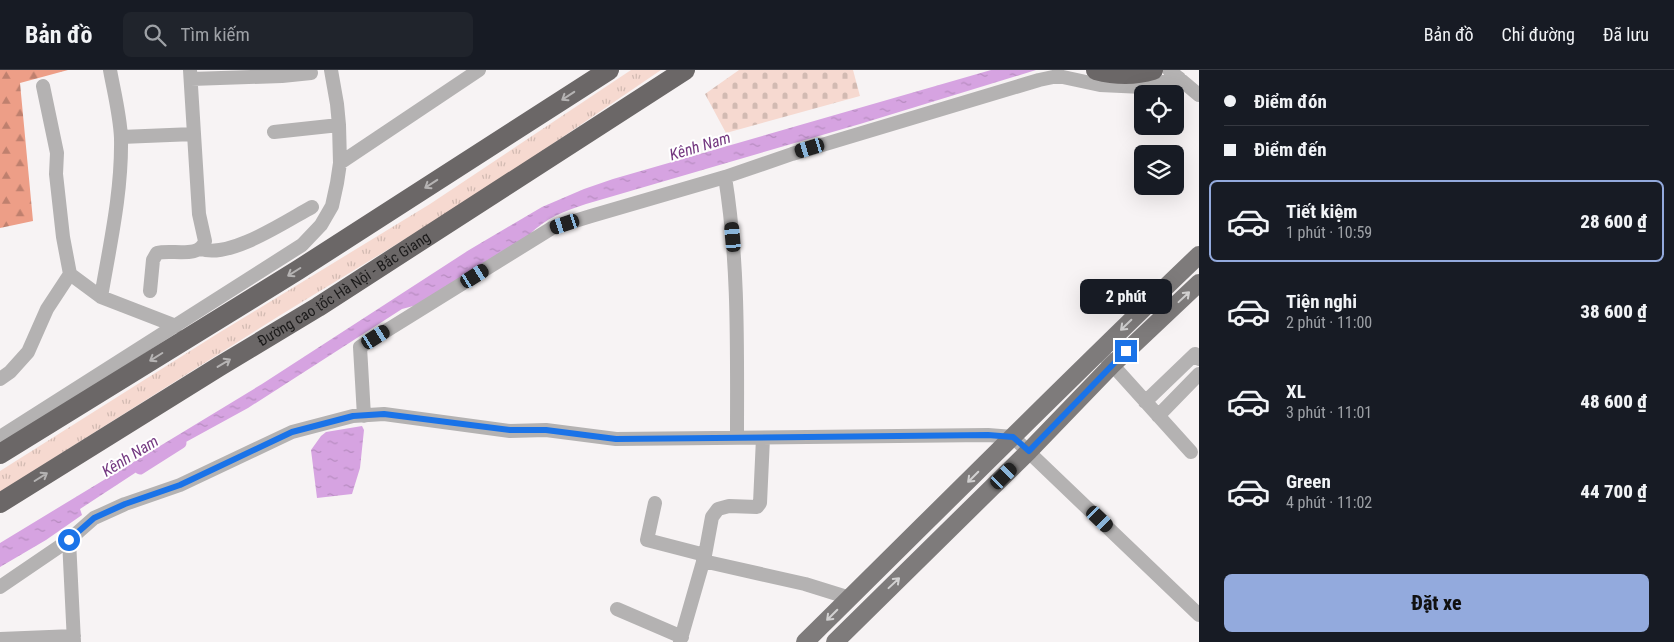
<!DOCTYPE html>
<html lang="vi">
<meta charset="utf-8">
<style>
body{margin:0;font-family:"Roboto Condensed",sans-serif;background:#20242c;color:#f1f3f6;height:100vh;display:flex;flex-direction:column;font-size:19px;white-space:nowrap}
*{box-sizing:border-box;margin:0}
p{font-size:16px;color:#9ea1a6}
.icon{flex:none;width:28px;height:28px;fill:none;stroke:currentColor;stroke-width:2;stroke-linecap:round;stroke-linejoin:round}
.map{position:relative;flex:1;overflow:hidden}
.panel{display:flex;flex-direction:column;background:#171b24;width:475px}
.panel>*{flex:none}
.hud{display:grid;align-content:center;height:110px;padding:0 25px;background:#171b24}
.fabs{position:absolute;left:1134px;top:15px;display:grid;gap:10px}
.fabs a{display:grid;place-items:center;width:50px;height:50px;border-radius:8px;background:#171b24;box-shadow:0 5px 20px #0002;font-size:25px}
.end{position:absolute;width:22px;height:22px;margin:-11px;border:6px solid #1a73e8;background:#fff;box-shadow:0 0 0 2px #fff}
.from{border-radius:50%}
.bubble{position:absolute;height:35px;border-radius:8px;background:#171b24;box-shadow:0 5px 20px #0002;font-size:16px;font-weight:800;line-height:35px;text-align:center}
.car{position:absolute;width:15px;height:30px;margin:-15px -8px;border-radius:6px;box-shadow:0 0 4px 1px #0007;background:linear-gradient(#222 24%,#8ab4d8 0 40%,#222 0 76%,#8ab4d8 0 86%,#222 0)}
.hud b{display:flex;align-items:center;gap:18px;height:48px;font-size:19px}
.hud b+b{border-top:1px solid #363941}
.hud i{width:12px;height:12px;background:#f1f3f6}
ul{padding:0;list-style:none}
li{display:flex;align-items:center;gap:15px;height:82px;margin:0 10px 8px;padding:0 15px;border:2px solid transparent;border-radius:8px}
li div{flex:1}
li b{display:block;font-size:19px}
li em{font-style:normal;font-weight:800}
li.selected{border-color:#93aadd}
li>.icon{width:45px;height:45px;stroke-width:1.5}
.button{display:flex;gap:10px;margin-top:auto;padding:10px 25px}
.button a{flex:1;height:58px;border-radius:8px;background:#93aadd;color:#111;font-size:20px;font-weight:800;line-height:58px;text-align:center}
header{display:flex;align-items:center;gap:30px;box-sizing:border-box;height:70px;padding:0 25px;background:#171b24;border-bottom:1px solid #363941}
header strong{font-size:24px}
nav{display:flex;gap:28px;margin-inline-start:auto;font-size:18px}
.search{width:350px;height:45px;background:#20242c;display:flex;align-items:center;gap:12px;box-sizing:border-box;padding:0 18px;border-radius:8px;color:#9ea1a6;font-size:19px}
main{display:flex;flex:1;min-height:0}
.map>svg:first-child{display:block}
.grass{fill:url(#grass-tufts)}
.forest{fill:url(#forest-firs)}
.cemetery{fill:url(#cemetery-stones)}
.water{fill:url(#water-ripples)}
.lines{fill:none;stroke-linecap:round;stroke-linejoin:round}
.canal{stroke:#d6a3e1;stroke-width:11}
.minor{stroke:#b4b2b2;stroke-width:14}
.major{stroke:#7e7b7b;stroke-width:18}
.highway{stroke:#6b6767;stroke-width:20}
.oneway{stroke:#b5b3b3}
.oneway2{stroke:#d2d1d1}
.route{stroke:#1a73e8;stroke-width:6}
.labels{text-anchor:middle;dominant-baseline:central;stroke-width:4;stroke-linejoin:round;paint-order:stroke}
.street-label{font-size:15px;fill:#1b1a1a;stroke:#fff}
.water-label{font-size:16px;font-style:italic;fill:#743880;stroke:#fff}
</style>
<header>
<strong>Bản đồ</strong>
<div class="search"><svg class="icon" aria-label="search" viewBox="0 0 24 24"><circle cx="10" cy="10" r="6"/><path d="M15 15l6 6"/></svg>Tìm kiếm</div>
<nav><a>Bản đồ</a><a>Chỉ đường</a><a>Đã lưu</a></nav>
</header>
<main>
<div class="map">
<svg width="1199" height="572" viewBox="0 0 1199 572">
<defs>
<pattern id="grass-tufts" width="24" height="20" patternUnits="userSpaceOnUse" patternTransform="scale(1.25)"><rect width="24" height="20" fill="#f6d9d0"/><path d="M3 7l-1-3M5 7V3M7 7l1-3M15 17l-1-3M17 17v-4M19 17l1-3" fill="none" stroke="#d2bab2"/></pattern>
<pattern id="forest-firs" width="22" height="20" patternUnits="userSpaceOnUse" patternTransform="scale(1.25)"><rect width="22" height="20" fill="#ed9e87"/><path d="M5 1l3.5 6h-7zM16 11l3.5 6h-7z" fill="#bf806e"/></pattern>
<pattern id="cemetery-stones" width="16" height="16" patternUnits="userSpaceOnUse" patternTransform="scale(1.25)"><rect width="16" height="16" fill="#f6d9d0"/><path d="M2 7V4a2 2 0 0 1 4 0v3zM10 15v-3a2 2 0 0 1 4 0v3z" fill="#d2bab2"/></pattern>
<pattern id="water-ripples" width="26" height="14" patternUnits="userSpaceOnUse" patternTransform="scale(1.25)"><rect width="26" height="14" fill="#d6a3e1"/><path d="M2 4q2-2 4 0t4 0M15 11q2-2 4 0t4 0" fill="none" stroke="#b78cc0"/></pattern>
</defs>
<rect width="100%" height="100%" fill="#f7f3f4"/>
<path class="grass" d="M631,0h30l-138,94 -90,58 -154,94 -279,176v-21l217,-137 213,-130z"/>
<path class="forest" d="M0,0h68l-48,13 13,138 -33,7z"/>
<path class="cemetery" d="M739,0h114l7,26 -134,37 -21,-39z"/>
<path class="water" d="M991,0h45l-176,54 -274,80c-22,7 -40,14 -57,31l-112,70 -15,4 -154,99 -84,46 -84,55 2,6 -36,25 -46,27v-24l262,-159 207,-134 73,-43 42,-18 29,-10z
M362,356l2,4 -4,38 -8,26 -35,4 -6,-48 10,-14 5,-4z"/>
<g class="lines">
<path class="canal" d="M140,399l41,-26"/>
<path class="minor" d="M1169,0l30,25
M191,9l91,-3 29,-3
M43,16l14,67 -1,21 7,63 7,37 31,23 75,29
M274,62l65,-7
M121,67l73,-3
M340,93l139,-93
M725,107c14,86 12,173 12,261
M201,179c29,10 85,-28 111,-42
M150,221l3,-31 4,-7c15,-4 43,6 48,-12l-6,-27 -9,-144
M101,227c9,-53 21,-105 20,-159 -1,-23 -7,-46 -11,-68
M1099,280l92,102
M0,309l10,-7 18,-20 19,-43 23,-35
M1145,332l50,-48 4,5
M364,346l-4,-69 192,-119 39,-12 134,-39 67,-23 247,-74 19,-4 42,9 43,2 36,-9
M1158,346l41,-42
M0,367l302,-192 19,-20 11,-19 5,-23 3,-20 -1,-38 -2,-21 -6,-34
M655,433l-8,37 58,15
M69,470l5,102
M703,491l102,23 45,14
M0,517l69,-47 25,-22 31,-14 55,-19 112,-53 61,-16 31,-2 126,17 36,-1 70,9 372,-4 25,2 186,178
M617,539l65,28
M0,569l74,-3
M680,572l25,-87 7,-38 6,-8 11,-3 28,1 3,-4 3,-65"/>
<path class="major" d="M805,572c131,-129 261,-260 394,-387
M835,572l194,-191 83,-86 87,-82"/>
<g class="highway">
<path d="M1096,0c19,5 37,6 57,0"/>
<path d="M0,384l298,-184 311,-200"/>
<path id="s1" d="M0,433l220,-137 98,-59 367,-237"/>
</g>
</g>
<defs><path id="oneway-shaft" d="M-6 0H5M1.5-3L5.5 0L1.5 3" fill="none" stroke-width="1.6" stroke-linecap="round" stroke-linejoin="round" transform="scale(1.25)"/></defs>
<g class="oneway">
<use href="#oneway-shaft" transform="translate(568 26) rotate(147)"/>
<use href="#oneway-shaft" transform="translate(431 114) rotate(147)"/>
<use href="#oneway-shaft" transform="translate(294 202) rotate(148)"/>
<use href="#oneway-shaft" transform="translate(156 287) rotate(148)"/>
<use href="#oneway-shaft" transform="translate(224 293) rotate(-31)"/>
<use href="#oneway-shaft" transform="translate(41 407) rotate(-32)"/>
</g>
<g class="oneway2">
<use href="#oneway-shaft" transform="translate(1184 227) rotate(-43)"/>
<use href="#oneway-shaft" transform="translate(1126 255) rotate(136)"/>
<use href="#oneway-shaft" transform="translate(973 407) rotate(135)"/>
<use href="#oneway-shaft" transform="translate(894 513) rotate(-43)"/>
<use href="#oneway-shaft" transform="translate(832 545) rotate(135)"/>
</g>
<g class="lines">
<path class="route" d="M69,470l25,-22 31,-14 55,-19 112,-53 61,-16 31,-2 126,16h36l70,9 372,-4 25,2 16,14 97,-100"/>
</g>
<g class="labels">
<g class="street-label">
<text stroke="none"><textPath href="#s1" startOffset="405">Đường cao tốc Hà Nội - Bắc Giang</textPath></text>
</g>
<g class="water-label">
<text transform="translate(700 76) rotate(-17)">Kênh Nam</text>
<text transform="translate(130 386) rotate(-32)">Kênh Nam</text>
</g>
</g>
</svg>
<div class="fabs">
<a><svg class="icon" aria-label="locate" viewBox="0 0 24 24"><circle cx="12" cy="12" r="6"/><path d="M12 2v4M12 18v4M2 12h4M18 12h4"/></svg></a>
<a><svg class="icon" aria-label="layers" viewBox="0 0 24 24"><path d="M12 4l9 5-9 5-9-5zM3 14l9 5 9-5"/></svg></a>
</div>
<i class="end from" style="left:69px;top:470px"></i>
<i class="end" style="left:1126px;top:281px"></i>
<div class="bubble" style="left:1080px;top:209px;width:92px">2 phút</div>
<i class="car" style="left:810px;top:78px;rotate:253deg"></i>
<i class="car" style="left:565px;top:154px;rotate:252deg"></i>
<i class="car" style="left:733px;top:167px;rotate:355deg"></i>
<i class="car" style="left:475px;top:206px;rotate:58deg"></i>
<i class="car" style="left:376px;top:267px;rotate:58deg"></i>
<i class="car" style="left:1004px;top:406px;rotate:45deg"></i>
<i class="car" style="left:1100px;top:449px;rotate:134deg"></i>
</div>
<section class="panel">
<div class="hud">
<b><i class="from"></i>Điểm đón</b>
<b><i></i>Điểm đến</b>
</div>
<ul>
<li class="selected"><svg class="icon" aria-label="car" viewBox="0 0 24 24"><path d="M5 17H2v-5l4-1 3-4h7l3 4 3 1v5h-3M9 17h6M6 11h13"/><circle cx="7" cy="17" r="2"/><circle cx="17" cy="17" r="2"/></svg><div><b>Tiết kiệm</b><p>1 phút · 10:59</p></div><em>28 600 ₫</em></li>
<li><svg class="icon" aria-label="car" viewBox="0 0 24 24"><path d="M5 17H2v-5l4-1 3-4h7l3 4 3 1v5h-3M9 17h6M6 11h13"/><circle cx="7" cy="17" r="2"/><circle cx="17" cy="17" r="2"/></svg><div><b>Tiện nghi</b><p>2 phút · 11:00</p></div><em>38 600 ₫</em></li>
<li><svg class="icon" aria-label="car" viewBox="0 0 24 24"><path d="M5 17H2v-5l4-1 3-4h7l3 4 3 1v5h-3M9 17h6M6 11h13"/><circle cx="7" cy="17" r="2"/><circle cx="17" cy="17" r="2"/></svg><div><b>XL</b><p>3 phút · 11:01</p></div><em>48 600 ₫</em></li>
<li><svg class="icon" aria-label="car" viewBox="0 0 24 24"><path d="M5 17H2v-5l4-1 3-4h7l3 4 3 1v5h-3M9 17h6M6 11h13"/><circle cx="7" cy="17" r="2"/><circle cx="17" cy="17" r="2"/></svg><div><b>Green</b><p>4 phút · 11:02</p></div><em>44 700 ₫</em></li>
</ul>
<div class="button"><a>Đặt xe</a></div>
</section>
</main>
